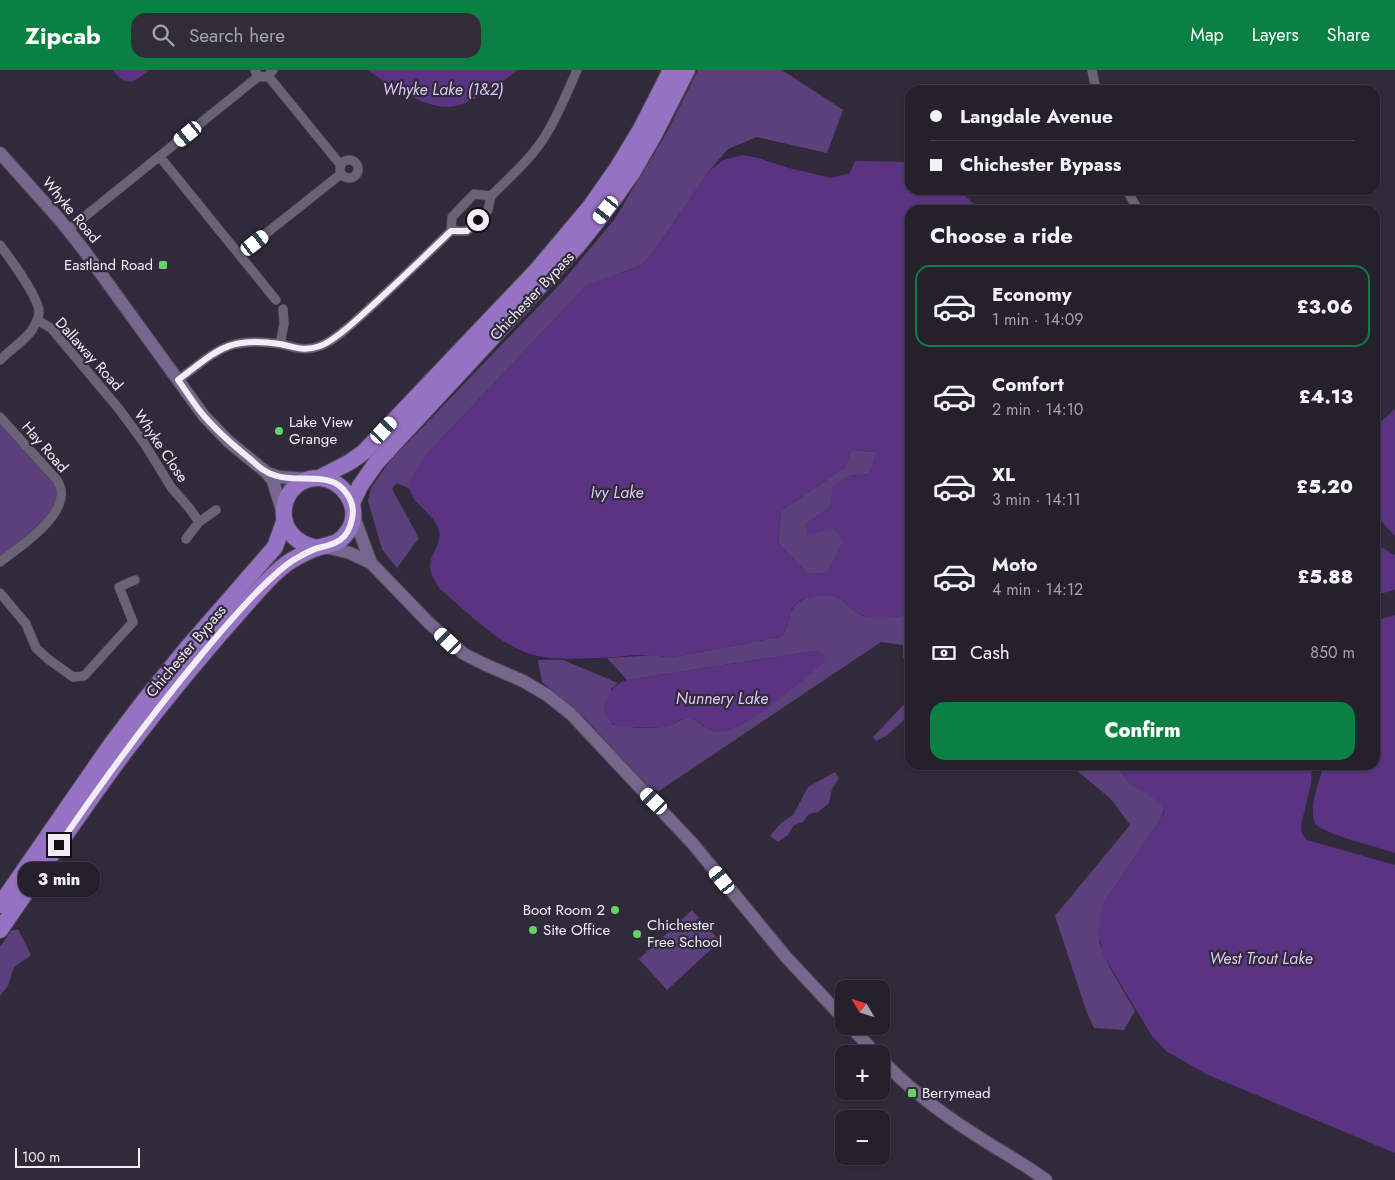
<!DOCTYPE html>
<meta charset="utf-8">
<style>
body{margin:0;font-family:Jost,sans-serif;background:#312d38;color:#f1f3f6;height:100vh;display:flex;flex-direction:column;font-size:19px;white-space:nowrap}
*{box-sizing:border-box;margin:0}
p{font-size:16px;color:#a3a3a9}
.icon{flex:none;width:28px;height:28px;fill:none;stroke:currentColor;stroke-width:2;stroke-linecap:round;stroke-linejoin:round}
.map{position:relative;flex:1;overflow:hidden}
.sheet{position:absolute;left:905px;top:135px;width:475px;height:565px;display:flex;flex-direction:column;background:#25202c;border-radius:15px;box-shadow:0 1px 4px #0004,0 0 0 1px #423e48}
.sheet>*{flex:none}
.top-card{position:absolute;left:905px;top:15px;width:475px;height:110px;border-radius:15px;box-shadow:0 1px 4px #0004,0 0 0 1px #423e48;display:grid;align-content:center;height:110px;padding:0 25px;background:#25202c}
.needle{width:32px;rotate:308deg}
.controls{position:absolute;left:835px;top:910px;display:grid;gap:10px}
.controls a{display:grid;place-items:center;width:55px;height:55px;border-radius:10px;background:#25202c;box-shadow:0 1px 4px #0004,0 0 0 1px #423e48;font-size:25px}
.scale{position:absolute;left:15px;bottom:12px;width:125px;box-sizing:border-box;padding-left:5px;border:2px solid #f2edf9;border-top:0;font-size:14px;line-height:18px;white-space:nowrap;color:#f2edf9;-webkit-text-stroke:4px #312a3b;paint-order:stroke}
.end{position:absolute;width:22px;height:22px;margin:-11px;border:6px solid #f2edf9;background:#111;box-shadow:0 0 0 2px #111}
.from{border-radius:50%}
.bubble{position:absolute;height:35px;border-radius:15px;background:#25202c;box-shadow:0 1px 4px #0004,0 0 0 1px #423e48;font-size:16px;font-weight:800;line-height:35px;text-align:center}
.car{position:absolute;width:15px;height:30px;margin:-15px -8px;border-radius:6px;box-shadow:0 0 4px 1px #0007;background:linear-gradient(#fff 24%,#345 0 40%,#fff 0 76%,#345 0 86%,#fff 0)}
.top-card b{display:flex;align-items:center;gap:18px;height:48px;font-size:19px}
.top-card b+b{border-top:1px solid #423e48}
.top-card i{width:12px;height:12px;background:#f1f3f6}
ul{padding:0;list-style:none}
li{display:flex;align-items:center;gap:15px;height:82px;margin:0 10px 8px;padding:0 15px;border:2px solid transparent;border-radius:15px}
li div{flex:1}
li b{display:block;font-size:19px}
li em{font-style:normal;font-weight:800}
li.selected{border-color:#0b8043}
li>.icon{width:45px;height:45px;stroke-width:1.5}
h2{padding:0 25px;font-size:22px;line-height:60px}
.pay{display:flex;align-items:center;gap:12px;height:55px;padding:0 25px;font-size:19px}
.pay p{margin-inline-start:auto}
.cta{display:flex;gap:10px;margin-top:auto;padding:10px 25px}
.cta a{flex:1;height:58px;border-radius:15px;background:#0b8043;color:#fff;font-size:20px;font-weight:800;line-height:58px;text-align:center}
header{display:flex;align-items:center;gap:30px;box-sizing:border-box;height:70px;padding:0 25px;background:#0b8043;color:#fff}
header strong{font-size:24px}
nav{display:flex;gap:28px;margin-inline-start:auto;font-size:18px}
.search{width:350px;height:45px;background:#312d38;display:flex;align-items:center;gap:12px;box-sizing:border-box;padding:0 18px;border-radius:15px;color:#a3a3a9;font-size:19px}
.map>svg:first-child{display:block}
.green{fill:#5b407b}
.water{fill:#5a3482;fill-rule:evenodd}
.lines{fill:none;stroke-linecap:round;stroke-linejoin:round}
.street-casing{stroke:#4d4755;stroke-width:10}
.secondary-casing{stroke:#4d4755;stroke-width:14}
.highway-casing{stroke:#4d4755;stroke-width:18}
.street{stroke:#6a6275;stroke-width:9}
.secondary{stroke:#77678c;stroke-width:12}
.highway{stroke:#9673c2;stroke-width:16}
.route{stroke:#f2edf9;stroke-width:6}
.poi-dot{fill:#64d468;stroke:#312a3b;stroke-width:2}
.labels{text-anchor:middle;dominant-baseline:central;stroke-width:4.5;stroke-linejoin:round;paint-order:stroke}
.street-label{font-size:15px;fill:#f2edf9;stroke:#312a3b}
.poi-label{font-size:15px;fill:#f2edf9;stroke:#312a3b;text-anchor:start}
.water-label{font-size:16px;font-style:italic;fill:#dccaf7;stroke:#312a3b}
</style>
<header>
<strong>Zipcab</strong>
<div class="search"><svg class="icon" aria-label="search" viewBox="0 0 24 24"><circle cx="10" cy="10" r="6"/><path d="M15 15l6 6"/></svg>Search here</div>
<nav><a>Map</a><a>Layers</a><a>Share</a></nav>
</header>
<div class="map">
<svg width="1395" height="1110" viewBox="0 0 1395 1110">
<rect width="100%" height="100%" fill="#312a3b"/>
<path class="green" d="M698,0h84l61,40 -16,43 -70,-16 -29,12 -19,22 -56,82 -11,11 -8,4 -48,18 -157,166c-8,11 -18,23 -19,37l-13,-6 -5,6 27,49 -22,30 -15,-19 -14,-48 3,-13 18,-26 173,-180 52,-62 52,-86z
M0,353l52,57c2,5 5,9 5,15 0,21 -40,51 -57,63z
M851,380l26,2 -7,22 -21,2 -20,32 -23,16 29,5 9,12 -17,32 -19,1 -30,-31 3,-32 64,-44z
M830,524c12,4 19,14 29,20 14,8 36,2 51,1v51l-7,-9v-12l-22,-3 -222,149 -11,-4 -63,-69 -43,-36 -4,-22h25l55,23 -7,6 1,35c11,4 44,5 55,2 8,-1 14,-8 22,-8 7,1 11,6 17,10l58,-18 60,-48 -10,-11 -187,29 -20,-22 49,-3 13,3 111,-21c6,-6 7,-9 9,-17 3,-23 23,-24 41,-26z
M910,628v17l-24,21 -10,5 -3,-4z
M1070,695h46c5,7 9,13 15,19 8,6 28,14 32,24 2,6 -4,13 -7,18l-53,78 -4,38 11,26 25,43 -11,19 -30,-2 -8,-18 -31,-94 75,-91 -19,-26z
M835,702l4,6 -7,11 -3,14 -11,9 -9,2 -6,8 -9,3 -6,10 -10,7 -8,-6 11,-13 12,-8 15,-28z
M692,840l28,31 -53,49 -28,-31z
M18,859l13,26 -17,12 -6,19 -8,10v-49l11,-16z"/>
<path class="water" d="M113,0h36c-15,12 -22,19 -36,0z
M368,0h150c-17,12 -42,32 -63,36 -26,6 -67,-21 -87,-36z
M743,85l15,3 31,10 42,10 19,-5 5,-12 55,1v28h49l21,20h-70v405c-13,1 -30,6 -42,2 -24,-6 -20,-25 -51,-21 -7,1 -15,2 -21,8 -11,10 -3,22 -16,33l-111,21c-23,-6 -46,-1 -69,0 -23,0 -48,3 -70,-4 -32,-10 -64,-43 -90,-65 -4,-6 -9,-13 -10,-21 -1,-13 12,-24 9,-37 -4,-17 -26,-26 -29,-41 -2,-13 12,-28 19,-38l157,-166c16,-9 43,-13 55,-22 5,-3 8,-7 12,-11l56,-82 14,-11zM851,380l26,2 -7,22 -21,2 -16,10 -4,22 -23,16 1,11 28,-6 8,12 -16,32 -19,1 -30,-31 3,-32 64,-44z
M1395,339v127l-20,-21v-88z
M1375,474l20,11v35l-20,5z
M1395,545v238c-20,-7 -66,-17 -80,-29 -6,-20 3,-40 9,-59h51v-144z
M814,581c7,1 14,3 10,11 -20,17 -82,73 -108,70 -10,-1 -16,-12 -26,-14 -10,-1 -16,8 -25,9 -15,1 -32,0 -46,0 -26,-10 -14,-40 8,-47z
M1116,695h196l-1,18 -10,43c0,6 2,10 6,14l88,25v288l-189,-79 -40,-23 -14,-15 -49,-81 -5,-24 5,-27 53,-78c3,-4 7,-10 8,-14 0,-11 -26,-22 -33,-28 -6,-6 -10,-12 -15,-19z"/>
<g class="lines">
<defs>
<path id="street" d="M255,0l2,5 6,2 5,-1 5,-6
M1092,0l4,20
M268,6l72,88
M160,87l116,143
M340 99a9 9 0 1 1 18 0a9 9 0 1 1-18 0Z
M1127,120l11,20
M68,160l191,-154
M451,161h16l21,-21 3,-14
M0,175c9,12 39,53 39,67 0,6 -4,13 -7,18 -8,11 -22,20 -32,30
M240,184l101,-80
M37,250l14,8 68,81 25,34 27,44 19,22 9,13 -13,17
M280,274l4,-20 -1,-15
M178,310c39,-29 49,-44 102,-36 16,3 23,8 40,2 14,-5 32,-22 43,-32 30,-27 59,-55 88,-83l1,-14 22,-23 17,2c19,-19 42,-39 56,-63 12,-20 21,-42 30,-63
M0,347l57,63c1,3 4,7 4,10 4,28 -42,57 -61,72
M199,452l17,-12
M0,523l26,31 10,24 12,11 25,18 11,-1 49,-54 -14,-35 16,-7"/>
<path id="secondary" d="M0,83l60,67 23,29 121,167 24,25 39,32 6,8 10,33
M267,403l12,4 30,2
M353,444l18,49
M325,477l25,6 21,10 58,60 35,31 20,10 39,17 24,14 24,19 122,130 93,113 58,62
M850,956l26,28
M881,989c27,29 60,54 93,75 24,16 49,29 72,46"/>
<path id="highway" d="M319,408l31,-16 14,-10 173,-182 53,-63 28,-40 23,-38 30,-59
M352,433l8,-17 16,-23 202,-218 28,-35 26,-37 22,-38 33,-65
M0,835l110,-159 34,-45 44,-54 87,-100 9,-25
M0,860c41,-60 82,-121 126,-180 42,-55 86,-108 133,-160 8,-9 18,-19 27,-26 8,-6 21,-12 30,-16 16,-4 25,-4 34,-20 11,-22 -7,-48 -30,-50 -41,-2 -54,60 -3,70"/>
</defs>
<use href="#street" class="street-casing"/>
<use href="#secondary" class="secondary-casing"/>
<use href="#highway" class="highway-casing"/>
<use href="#street" class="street"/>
<use href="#secondary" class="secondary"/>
<use href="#highway" class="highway"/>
</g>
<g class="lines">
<path class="route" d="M59,775c45,-66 92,-130 143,-191 20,-24 41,-49 63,-70 11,-10 20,-20 32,-26 7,-4 14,-8 21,-10 18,-4 30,-8 34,-29 2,-9 0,-18 -5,-25 -15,-24 -47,-11 -70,-18 -12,-3 -19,-10 -28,-18 -16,-13 -31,-26 -44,-41 -10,-11 -18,-25 -27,-37 39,-29 49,-44 102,-36 16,3 23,8 40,2 14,-5 32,-22 43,-32 30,-27 59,-55 88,-83h16l11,-11"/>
</g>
<g class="poi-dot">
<rect x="158" y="190" width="10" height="10" rx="2.5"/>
<circle cx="279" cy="361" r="5"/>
<circle cx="615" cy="840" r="5"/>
<circle cx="533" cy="860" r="5"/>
<circle cx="637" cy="864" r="5"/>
<rect x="907" y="1018" width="10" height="10" rx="2.5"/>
</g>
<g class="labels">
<g class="street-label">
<text transform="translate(71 140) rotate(50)">Whyke Road</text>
<text transform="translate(532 226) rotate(-47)">Chichester Bypass</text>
<text transform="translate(89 284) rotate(48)">Dallaway Road</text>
<text transform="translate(161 376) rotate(56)">Whyke Close</text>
<text transform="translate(45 377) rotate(49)">Hay Road</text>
<text transform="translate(186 581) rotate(-50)">Chichester Bypass</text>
</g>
<g class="poi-label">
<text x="153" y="195" text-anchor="end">Eastland Road</text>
<text x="289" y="352">Lake View<tspan x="289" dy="17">Grange</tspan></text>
<text x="605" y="840" text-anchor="end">Boot Room 2</text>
<text x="647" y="855">Chichester<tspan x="647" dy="17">Free School</tspan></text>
<text x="543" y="860">Site Office</text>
<text x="922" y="1023">Berrymead</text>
</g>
<g class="water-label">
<text x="443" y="19">Whyke Lake (1&amp;2)</text>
<text x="617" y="422">Ivy Lake</text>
<text x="722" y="628">Nunnery Lake</text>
<text x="1261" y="888">West Trout Lake</text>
</g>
</g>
</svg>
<div class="controls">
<a><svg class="needle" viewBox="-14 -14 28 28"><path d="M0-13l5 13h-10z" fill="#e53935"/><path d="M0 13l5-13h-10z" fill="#a3a3a9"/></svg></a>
<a>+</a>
<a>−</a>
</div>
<div class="scale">100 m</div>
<i class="end from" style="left:478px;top:150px"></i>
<i class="end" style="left:59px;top:775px"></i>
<div class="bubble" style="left:18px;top:792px;width:82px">3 min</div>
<i class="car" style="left:188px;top:64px;rotate:231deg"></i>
<i class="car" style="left:606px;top:140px;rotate:218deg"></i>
<i class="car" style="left:255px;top:173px;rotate:52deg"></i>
<i class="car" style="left:384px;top:360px;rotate:43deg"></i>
<i class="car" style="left:448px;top:571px;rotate:314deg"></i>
<i class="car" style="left:654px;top:731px;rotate:314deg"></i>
<i class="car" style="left:722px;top:810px;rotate:321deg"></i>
<div class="top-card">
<b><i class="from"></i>Langdale Avenue</b>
<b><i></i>Chichester Bypass</b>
</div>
<section class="sheet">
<h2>Choose a ride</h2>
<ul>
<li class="selected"><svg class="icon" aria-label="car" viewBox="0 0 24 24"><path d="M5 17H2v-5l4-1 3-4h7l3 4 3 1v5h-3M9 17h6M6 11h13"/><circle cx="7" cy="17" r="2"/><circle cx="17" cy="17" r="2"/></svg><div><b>Economy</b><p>1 min · 14:09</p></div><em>£3.06</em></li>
<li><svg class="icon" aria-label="car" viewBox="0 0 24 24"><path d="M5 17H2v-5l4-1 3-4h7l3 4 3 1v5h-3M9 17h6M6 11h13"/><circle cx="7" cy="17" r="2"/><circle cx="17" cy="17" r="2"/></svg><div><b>Comfort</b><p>2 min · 14:10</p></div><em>£4.13</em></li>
<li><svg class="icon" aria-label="car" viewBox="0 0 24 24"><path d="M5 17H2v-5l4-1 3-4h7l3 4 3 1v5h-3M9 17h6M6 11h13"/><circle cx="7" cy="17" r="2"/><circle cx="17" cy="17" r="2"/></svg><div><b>XL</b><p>3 min · 14:11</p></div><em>£5.20</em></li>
<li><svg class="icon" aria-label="car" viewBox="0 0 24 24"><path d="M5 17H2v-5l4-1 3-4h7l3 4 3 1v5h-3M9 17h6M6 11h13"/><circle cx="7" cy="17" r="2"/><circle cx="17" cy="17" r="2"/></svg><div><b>Moto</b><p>4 min · 14:12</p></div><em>£5.88</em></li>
</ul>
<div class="pay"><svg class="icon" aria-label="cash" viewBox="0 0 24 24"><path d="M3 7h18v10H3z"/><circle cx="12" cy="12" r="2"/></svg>Cash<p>850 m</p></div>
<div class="cta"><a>Confirm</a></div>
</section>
</div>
